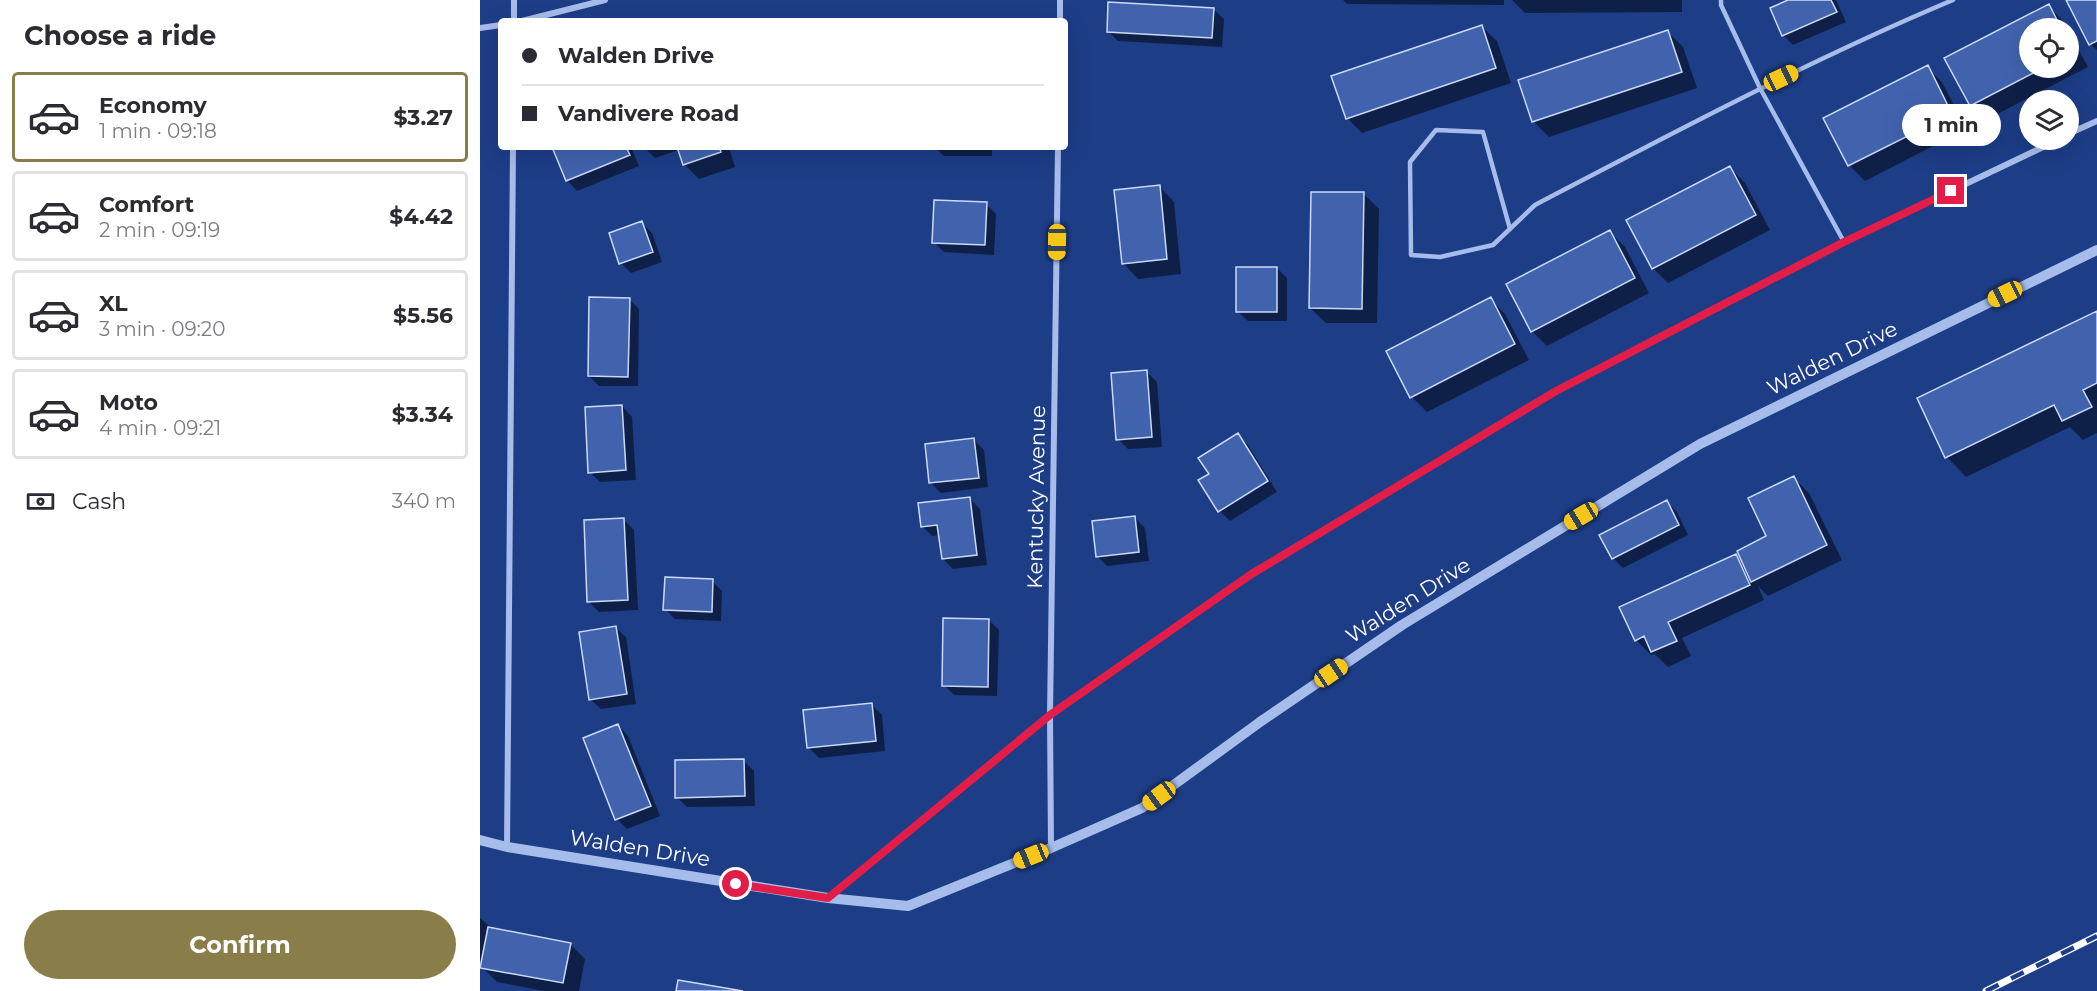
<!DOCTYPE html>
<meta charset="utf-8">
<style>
body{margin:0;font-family:Montserrat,sans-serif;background:#f2f2f3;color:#2b2b33;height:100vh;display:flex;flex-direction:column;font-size:22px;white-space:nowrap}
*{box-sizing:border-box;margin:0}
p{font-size:20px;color:#7c7c81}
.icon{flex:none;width:33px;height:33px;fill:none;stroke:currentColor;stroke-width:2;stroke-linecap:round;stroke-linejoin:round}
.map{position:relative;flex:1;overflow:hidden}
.sheet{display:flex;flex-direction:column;background:#fff;width:480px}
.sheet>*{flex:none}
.guide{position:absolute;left:18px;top:18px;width:570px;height:132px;border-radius:6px;box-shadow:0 6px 24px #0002;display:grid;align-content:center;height:132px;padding:0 24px;background:#fff}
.tools{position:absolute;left:1539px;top:18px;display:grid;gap:12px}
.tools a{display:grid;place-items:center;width:60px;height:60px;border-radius:50%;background:#fff;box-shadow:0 6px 24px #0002;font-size:30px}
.end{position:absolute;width:27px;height:27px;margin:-14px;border:8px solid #e11d48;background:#fff;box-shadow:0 0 0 3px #fff}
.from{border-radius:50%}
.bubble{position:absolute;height:42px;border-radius:21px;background:#fff;box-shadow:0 6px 24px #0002;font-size:20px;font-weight:700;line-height:42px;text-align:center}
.car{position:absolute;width:18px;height:36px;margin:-18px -9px;border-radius:8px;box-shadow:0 0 4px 2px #0007;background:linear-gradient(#f5c518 24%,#345 0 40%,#f5c518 0 76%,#345 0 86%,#f5c518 0)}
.guide b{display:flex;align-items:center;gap:21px;height:57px;font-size:22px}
.guide b+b{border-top:2px solid #e1e1e2}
.guide i{width:15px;height:15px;background:#2b2b33}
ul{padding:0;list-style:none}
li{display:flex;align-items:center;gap:18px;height:90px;margin:0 12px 9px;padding:0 12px;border:3px solid #e1e1e2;border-radius:6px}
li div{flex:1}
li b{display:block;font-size:22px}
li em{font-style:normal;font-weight:700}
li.selected{border-color:#897e49}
li>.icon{width:54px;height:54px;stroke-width:1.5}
h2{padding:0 24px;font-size:27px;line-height:72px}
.pay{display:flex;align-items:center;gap:15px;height:66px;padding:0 24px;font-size:22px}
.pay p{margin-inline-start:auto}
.cta{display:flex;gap:12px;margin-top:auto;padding:12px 24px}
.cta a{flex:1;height:69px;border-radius:36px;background:#897e49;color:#fff;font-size:24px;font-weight:700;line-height:69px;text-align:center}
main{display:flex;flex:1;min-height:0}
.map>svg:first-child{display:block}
.shadow{fill:#0007}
.building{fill:#4163ae;stroke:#cbd9f8;stroke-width:1.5}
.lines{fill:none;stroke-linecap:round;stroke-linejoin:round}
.service{stroke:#a6bceb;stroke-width:4.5}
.minor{stroke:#a6bceb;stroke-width:6}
.tertiary{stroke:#a6bceb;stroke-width:10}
.rail-casing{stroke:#fff;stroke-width:7}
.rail{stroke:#1d3d87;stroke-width:4.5;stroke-dasharray:14;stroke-linecap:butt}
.route{stroke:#e11d48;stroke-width:8}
.labels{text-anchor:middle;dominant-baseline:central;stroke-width:4.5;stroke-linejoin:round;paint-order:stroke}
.street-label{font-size:21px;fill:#fff;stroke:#1d3d87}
</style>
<main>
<section class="sheet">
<h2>Choose a ride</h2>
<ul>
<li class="selected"><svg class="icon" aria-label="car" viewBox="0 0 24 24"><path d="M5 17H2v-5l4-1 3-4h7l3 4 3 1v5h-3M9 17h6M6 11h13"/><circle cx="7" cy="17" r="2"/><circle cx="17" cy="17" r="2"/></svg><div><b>Economy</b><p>1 min · 09:18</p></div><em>$3.27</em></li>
<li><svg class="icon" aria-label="car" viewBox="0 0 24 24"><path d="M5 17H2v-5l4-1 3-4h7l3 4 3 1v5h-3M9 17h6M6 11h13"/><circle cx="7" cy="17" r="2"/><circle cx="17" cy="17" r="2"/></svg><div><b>Comfort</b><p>2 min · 09:19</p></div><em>$4.42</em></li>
<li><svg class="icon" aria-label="car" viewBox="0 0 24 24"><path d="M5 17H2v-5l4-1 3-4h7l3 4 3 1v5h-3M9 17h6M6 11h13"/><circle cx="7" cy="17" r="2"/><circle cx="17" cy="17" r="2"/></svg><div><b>XL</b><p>3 min · 09:20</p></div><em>$5.56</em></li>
<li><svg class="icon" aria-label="car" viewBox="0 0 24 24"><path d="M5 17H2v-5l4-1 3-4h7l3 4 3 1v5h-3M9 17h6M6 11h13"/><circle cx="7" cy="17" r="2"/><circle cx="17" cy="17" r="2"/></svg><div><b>Moto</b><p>4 min · 09:21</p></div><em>$3.34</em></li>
</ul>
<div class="pay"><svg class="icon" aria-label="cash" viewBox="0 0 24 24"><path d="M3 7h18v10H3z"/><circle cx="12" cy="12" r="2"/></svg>Cash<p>340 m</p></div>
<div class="cta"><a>Confirm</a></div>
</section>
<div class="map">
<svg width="1617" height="991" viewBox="0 0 1617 991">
<rect width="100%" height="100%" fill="#1d3d87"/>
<path class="shadow" d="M863,0h161v5l-157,-1z
M1032,0h170v12l-157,1z
M1312,0h44l10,22 -53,23 -10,-10z
M1588,0h29v50l-7,-6z
M1568,6l15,15 4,7h-37v40h38v-37l20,36 -102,53 -15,-15 -25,-47z
M733,9l11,10 -2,28 -104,-6 -10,-10z
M1001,26l16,15 14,42 -149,50 -15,-15z
M1188,32l15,15 14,41 -148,49 -16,-16z
M1447,67l15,15 24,47 -101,52 -16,-16 -24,-47z
M76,147h75l8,19 -62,25 -10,-11z
M164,147h85l6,20 -36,12 -15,-15 -5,-14 -24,8z
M454,147h58v9h-48z
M1250,168l15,15 25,47 -102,53 -15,-15z
M679,186l15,16 7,72 -43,5 -15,-16z
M884,194l15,15 -2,114h-51l-16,-15z
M506,204l10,10 -2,41 -50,-3 -10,-10z
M162,223l10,10 10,29 -31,11 -10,-10z
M1129,232l16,15 24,46 -102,53 -15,-15z
M797,268l10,10v43h-39l-11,-10z
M149,299l10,10 -1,77h-39l-10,-10z
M1010,299l15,15 24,46 -102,52 -15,-15z
M1617,313v120l-14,7 -13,-13 -104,50 -19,-20z
M667,372l10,10 5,65 -34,2 -10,-10z
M142,406l10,11 4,63 -36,2 -10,-10z
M758,435l10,10 29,47 -47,29 -10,-10 -9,-36z
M494,440l10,10 4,37 -47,6 -10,-10z
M1314,478l15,15 33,67 -74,36 -10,-10 6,14 -82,38 9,18 -23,11 -13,-13 -4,1 -15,-15 99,-84 9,9 24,-28z
M490,499l10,10 7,56 -34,4 -10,-10 -3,-24 -8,1 -10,-10z
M1187,502l10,10 11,23 -65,33 -10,-10z
M655,518l10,10 4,33 -42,5 -10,-10z
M144,520l10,10 4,80 -39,2 -10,-10z
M232,581l10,10 -1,30 -46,-2 -10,-10z
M509,620l10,10 -2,66 -43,-1 -10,-10z
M135,627l11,10 10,67 -35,5 -11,-10z
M392,705l10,10 3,36 -66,7 -10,-10z
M138,725l10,11 32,80 -33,13 -10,-10z
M264,761l10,10 1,35 -68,1 -10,-10z
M0,918l14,12 76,14 15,15 -6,32h-35l-47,-9 -12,-12 -5,-1z"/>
<path class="building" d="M1308,0h43l6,12 -55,24 -12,-28z
M1586,0h31v41l-8,4z
M628,2l106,6 -2,30 -105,-6z
M1569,4l12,24h-31v40h13l-73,38 -26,-48z
M1002,25l14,43 -150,51 -15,-43z
M1188,30l14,42 -150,50 -14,-42z
M1448,65l24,49 -104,52 -25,-48z
M72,147h74l4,8 -64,26z
M197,147h42l2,5 -38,13z
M1250,166l26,49 -104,54 -26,-49z
M680,185l7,74 -45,5 -8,-74z
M831,192h53l-2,117 -53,-1z
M454,200l53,2 -2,43 -53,-2z
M162,221l11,31 -34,12 -10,-31z
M1130,230l25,48 -104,54 -25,-48z
M756,267h41v45h-41z
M109,297l41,1 -2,79 -40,-1z
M1011,297l24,47 -105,54 -24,-47z
M1617,311v72l-14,7 9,17 -30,14 -8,-16 -109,53 -28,-60z
M667,370l5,67 -36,3 -5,-67z
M142,405l4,65 -38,3 -3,-66z
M758,433l30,48 -50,31 -20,-32 11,-6 -11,-16z
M494,438l5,40 -50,5 -4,-39z
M1314,476l33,69 -76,37 -14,-31 29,-15 -18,-38z
M490,497l7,58 -35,4 -5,-34 -16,2 -3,-24z
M1187,500l12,25 -67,34 -13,-24z
M655,516l4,36 -43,5 -4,-36z
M144,518l4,82 -41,2 -3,-82z
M1256,554l14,31 -82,37 9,19 -26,11 -7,-16 -9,5 -16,-34z
M185,577l48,2 -1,33 -49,-2z
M463,618l46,1 -1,68 -46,-1z
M136,626l11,68 -38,6 -10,-68z
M392,703l4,38 -69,7 -4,-38z
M138,724l33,82 -36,14 -32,-82z
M264,759l1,37 -70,2v-38z
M8,927l83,16 -8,40 -83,-15z
M198,980l65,11h-67z"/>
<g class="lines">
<path class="service" d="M1241,0v5l39,83 84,154
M1030,229l-27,-97 -47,-2 -26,32 1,93 29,2 53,-12 42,-40c138,-72 275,-145 418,-205"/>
<path class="minor" d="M34,21v-21
M42,21l83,-21
M580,21v-21
M0,28l21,-3
M1588,134l29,-13
M27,847l6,-700
M571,848l-1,-133 8,-568
M349,897l221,-182 200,-140 306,-184 288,-149 214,-102"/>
<path class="tertiary" d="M0,840l27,7 321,51 80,8 143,-58 91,-40 118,-86 142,-97 298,-181 397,-194"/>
<defs>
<path id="rail" d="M1506,991l111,-55"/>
</defs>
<use href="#rail" class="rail-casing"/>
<use href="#rail" class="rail"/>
</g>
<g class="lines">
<path class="route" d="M256,884l92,14 222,-183 200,-140 306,-184 288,-149 107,-51"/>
</g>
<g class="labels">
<g class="street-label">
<text transform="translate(1352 358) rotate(-26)">Walden Drive</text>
<text transform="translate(556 497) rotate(-89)">Kentucky Avenue</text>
<text transform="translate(928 600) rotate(-32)">Walden Drive</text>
<text transform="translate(160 848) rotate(9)">Walden Drive</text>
</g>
</g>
</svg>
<div class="tools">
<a><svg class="icon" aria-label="locate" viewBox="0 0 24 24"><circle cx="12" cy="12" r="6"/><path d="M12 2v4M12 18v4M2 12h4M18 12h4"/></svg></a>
<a><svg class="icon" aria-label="layers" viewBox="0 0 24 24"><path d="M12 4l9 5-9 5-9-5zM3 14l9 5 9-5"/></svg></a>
</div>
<i class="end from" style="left:256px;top:884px"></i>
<i class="end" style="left:1471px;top:191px"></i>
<div class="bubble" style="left:1422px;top:104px;width:99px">1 min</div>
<i class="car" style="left:1301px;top:78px;rotate:65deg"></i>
<i class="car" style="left:577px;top:242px;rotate:181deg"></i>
<i class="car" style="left:1525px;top:294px;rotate:244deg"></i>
<i class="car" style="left:1101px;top:516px;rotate:239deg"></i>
<i class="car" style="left:851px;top:673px;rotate:56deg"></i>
<i class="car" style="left:679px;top:796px;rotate:234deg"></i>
<i class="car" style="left:551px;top:856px;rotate:248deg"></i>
<div class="guide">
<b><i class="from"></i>Walden Drive</b>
<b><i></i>Vandivere Road</b>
</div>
</div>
</main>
